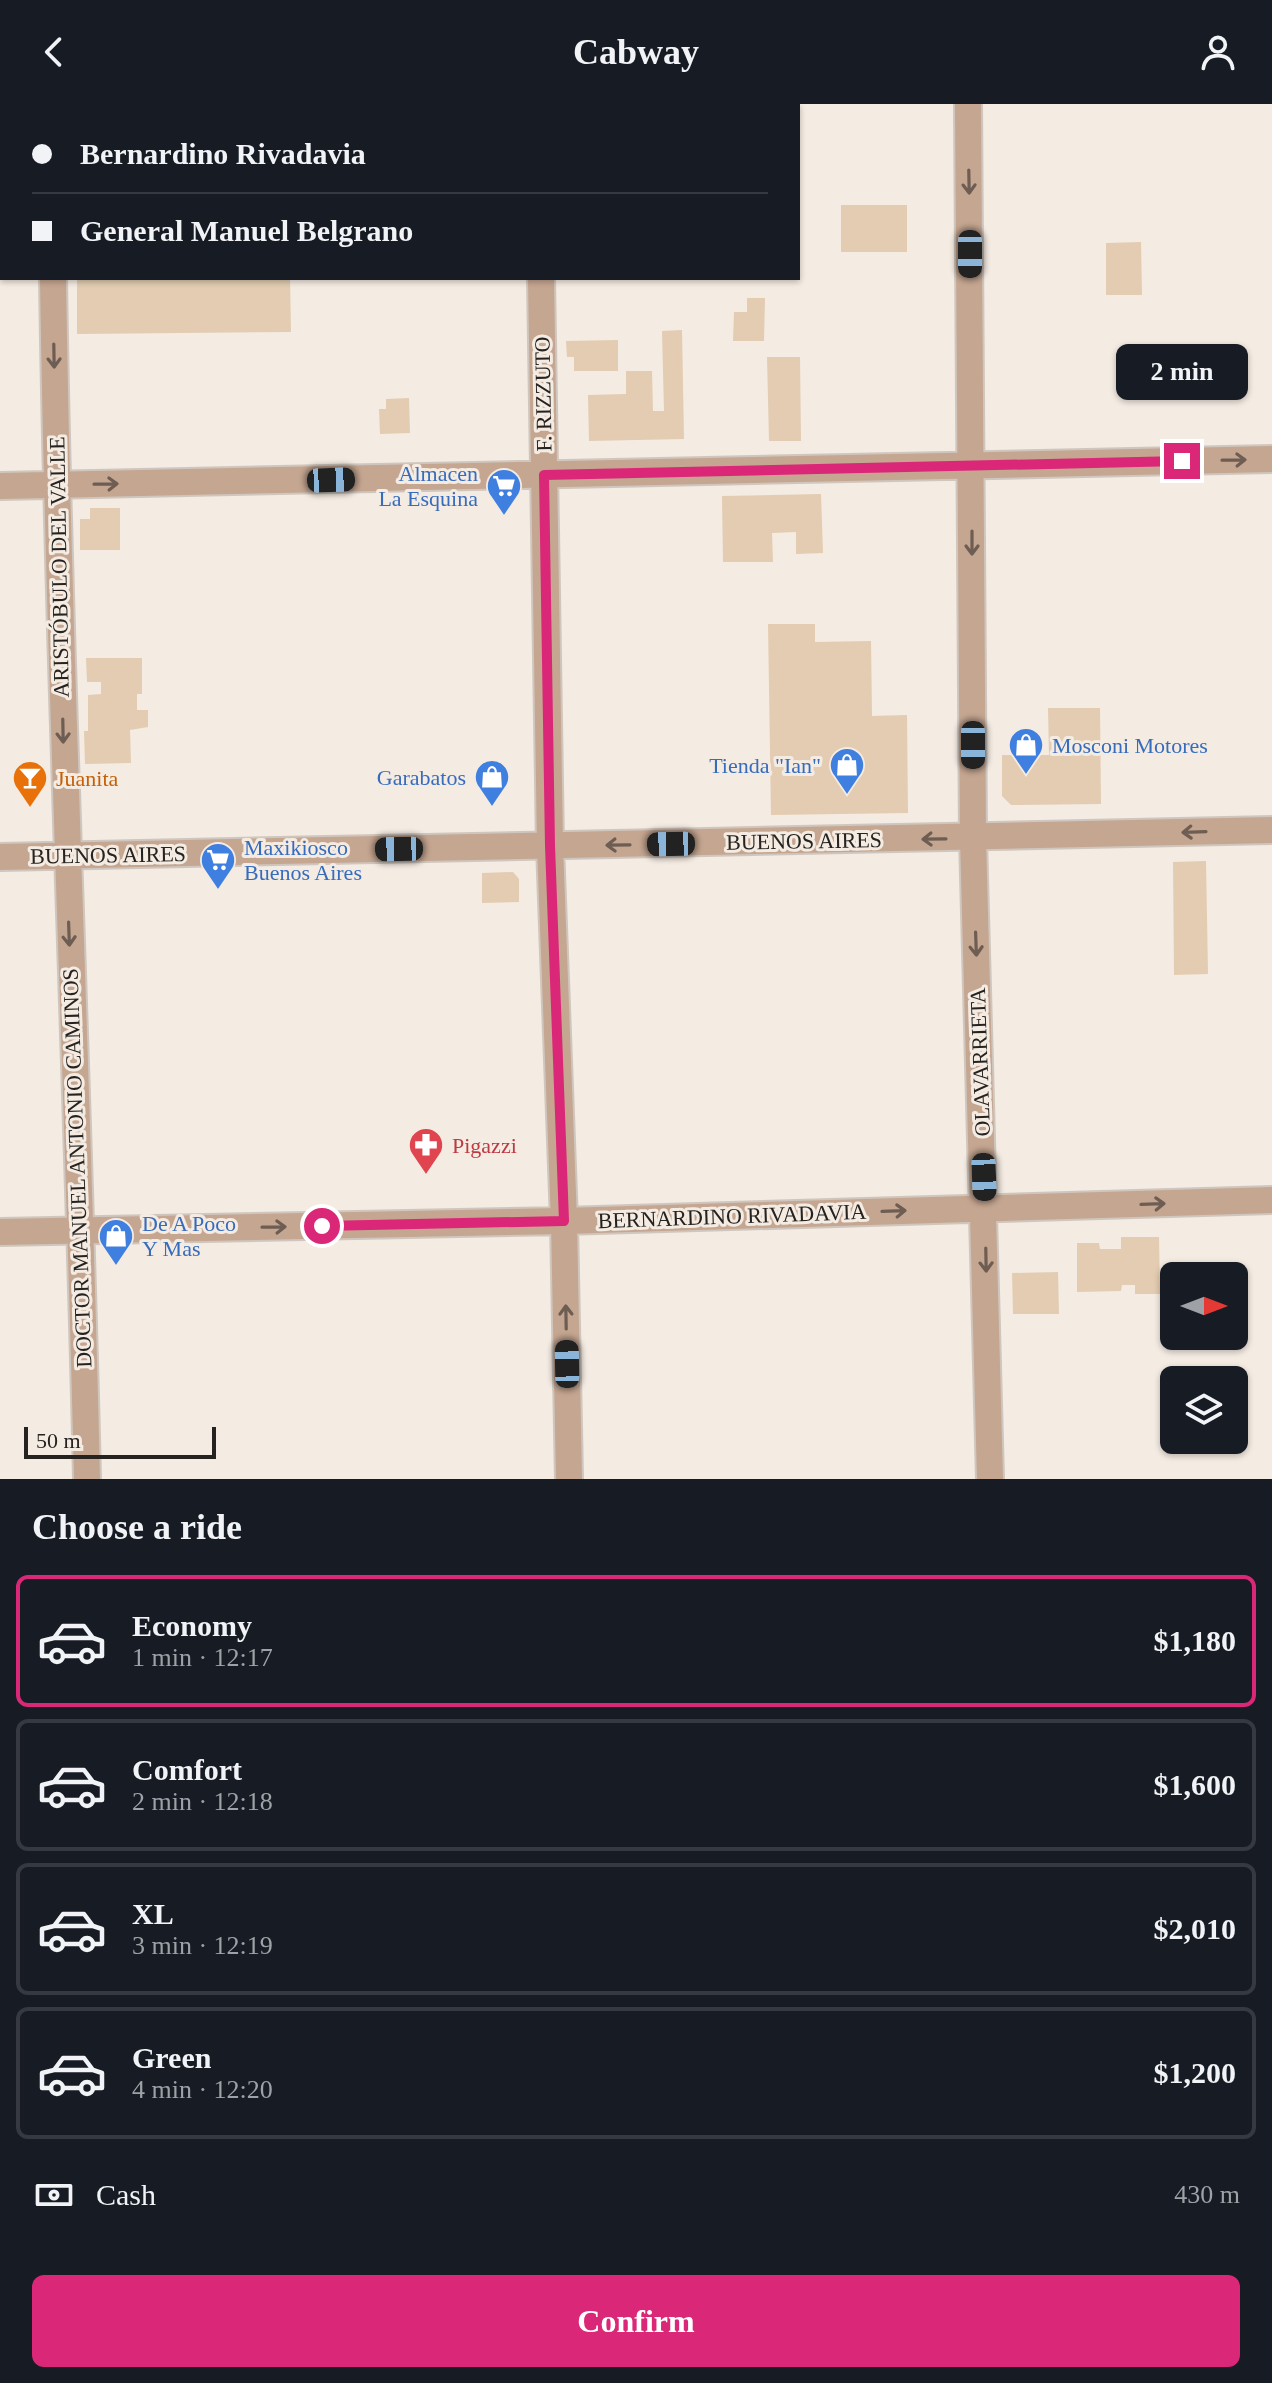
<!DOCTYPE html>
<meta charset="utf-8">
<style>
body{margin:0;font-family:Georgia,serif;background:#242831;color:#f1f3f6;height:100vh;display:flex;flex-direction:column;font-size:30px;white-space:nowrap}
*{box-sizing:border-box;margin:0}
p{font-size:26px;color:#9ea1a6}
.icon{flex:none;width:44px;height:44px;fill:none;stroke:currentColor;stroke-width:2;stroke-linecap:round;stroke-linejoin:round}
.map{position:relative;height:1375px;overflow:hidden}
.panel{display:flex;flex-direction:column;background:#171b24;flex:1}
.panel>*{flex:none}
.guide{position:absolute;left:0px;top:0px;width:800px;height:176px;box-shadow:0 2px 6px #0004;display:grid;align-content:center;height:176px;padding:0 32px;background:#171b24}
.needle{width:52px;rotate:90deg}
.fabs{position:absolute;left:1160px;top:1158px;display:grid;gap:16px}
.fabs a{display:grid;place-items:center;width:88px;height:88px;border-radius:12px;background:#171b24;box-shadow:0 2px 6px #0004;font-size:40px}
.scale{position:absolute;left:24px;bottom:20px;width:192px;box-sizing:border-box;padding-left:8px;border:4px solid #25221f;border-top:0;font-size:22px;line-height:28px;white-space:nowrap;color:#25221f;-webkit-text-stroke:6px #f4ebe2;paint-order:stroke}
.end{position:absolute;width:36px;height:36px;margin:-18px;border:10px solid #db2777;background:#fff;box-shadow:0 0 0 4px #fff}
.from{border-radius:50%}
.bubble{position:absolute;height:56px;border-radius:12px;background:#171b24;box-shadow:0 2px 6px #0004;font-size:26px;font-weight:700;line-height:56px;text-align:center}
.car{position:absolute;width:24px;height:48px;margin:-24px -12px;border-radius:10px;box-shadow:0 0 6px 2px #0007;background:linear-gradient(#222 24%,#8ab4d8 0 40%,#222 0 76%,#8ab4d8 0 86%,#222 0)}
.guide b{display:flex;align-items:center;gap:28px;height:76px;font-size:30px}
.guide b+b{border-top:2px solid #363941}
.guide i{width:20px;height:20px;background:#f1f3f6}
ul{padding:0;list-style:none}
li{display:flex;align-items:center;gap:24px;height:132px;margin:0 16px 12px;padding:0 16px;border:4px solid #363941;border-radius:12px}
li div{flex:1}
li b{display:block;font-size:30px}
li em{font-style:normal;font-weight:700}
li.on{border-color:#db2777}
li>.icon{width:72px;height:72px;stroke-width:1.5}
h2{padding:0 32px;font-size:36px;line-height:96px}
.pay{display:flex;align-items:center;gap:20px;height:88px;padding:0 32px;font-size:30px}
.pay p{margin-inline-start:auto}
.primary-button{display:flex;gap:16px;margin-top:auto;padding:16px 32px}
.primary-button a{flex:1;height:92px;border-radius:12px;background:#db2777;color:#fff;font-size:32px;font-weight:700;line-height:92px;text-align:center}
header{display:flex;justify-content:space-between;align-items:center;height:104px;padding:0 32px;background:#171b24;font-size:36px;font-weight:700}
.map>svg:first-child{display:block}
.building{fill:#e3ccb1}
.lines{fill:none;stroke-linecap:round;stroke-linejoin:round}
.street-casing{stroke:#cfc7bf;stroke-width:30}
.street{stroke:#c5a691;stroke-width:26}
.oneway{stroke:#6d5d52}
.route{stroke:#db2777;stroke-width:10}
.labels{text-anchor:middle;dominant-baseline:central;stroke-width:6;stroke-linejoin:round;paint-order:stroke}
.street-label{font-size:22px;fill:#25221f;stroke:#f4ebe2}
.shop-label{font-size:22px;fill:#366cbe;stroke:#f4ebe2;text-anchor:end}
.food-label{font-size:22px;fill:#c56008;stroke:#f4ebe2;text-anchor:start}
.health-label{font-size:22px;fill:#be3a42;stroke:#f4ebe2;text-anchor:start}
</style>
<header><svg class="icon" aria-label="back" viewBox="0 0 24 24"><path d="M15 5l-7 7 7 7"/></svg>Cabway<svg class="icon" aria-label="person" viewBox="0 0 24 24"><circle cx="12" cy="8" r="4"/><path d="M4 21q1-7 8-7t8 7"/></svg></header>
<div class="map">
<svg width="1272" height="1375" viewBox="0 0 1272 1375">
<rect width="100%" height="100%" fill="#f4ebe2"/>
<path class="building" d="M841,101h66v47h-66z
M1141,138l1,53h-36v-52z
M77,174h213l1,54 -214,2z
M747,194h18l-1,43h-31l1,-29h13z
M682,226l2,109 -95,2 -1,-46 38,-1v-23h26l1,40h11l-2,-80z
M618,236v31h-44v-14h-7l-1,-16z
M767,253h33l1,84h-32z
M409,294l1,35 -30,1 -1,-25h7v-10z
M821,390l2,59 -27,1v-22l-24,1 1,29h-50l-1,-66z
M90,404h30v42h-40v-31h10z
M768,520h47v18l56,-1 1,75 35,-1 1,98 -137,2z
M86,554h56v36h-5v16h11v17l-18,3 1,33 -46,1 -1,-33h4v-36l13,-1v-12h-14z
M1048,604h52l1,96 -90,1 -9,-9v-41h47z
M1206,757l2,113 -34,1 -1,-113z
M513,768l6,7v23l-37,1v-30z
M1121,1133h38l1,57h-25v-9h-13l-1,6 -44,1v-49h22l1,6h21z
M1058,1168l1,42h-46l-1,-41z"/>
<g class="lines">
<defs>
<path id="street" d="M50,0v2
M539,0v2
M968,0l5,734 17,641
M53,174c6,401 25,801 34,1201
M541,174l9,568 14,375 5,258
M0,382l1272,-27
M0,753l1272,-27
M0,1128l564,-11 708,-21"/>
</defs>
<use href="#street" class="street-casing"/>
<use href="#street" class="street"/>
</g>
<defs><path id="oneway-shaft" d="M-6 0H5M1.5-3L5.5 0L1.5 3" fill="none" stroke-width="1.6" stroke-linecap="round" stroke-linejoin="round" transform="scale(2)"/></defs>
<g class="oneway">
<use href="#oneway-shaft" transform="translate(969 78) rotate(89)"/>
<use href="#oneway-shaft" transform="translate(54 252) rotate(89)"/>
<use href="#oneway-shaft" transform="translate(1234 356) rotate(-1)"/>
<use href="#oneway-shaft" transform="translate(106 380) rotate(-1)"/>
<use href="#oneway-shaft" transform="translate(972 439) rotate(90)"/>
<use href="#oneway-shaft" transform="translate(63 627) rotate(89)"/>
<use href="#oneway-shaft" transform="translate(1194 728) rotate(178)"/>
<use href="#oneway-shaft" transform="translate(934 735) rotate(179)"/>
<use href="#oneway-shaft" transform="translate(618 741) rotate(179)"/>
<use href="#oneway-shaft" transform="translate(69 830) rotate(88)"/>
<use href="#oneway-shaft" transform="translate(976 840) rotate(88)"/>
<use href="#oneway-shaft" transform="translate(1153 1100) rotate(-2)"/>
<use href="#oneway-shaft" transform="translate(894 1107) rotate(-2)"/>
<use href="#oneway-shaft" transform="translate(274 1123) rotate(-1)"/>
<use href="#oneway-shaft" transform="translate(986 1156) rotate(89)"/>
<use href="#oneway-shaft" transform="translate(566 1213) rotate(-91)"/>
</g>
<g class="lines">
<path class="route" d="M322,1122l242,-5 -14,-375 -6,-371 638,-14"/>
</g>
<defs>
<symbol id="supermarket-pin" viewBox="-11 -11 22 30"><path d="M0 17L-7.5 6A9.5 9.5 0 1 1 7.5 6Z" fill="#3f7fe0" stroke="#f4ebe2"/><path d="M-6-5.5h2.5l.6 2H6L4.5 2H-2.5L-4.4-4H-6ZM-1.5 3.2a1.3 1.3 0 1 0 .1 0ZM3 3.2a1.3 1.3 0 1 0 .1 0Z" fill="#fff"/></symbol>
<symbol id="shop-pin" viewBox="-11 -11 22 30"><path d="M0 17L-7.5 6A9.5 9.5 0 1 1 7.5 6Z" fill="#3f7fe0" stroke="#f4ebe2"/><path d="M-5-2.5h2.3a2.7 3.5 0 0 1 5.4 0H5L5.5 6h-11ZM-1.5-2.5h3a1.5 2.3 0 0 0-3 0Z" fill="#fff"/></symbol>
<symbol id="bar-pin" viewBox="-11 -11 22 30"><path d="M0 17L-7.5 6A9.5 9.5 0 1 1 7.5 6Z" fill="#e8710a" stroke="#f4ebe2"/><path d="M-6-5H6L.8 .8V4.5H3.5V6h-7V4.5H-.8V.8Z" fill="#fff"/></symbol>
<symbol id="pharmacy-pin" viewBox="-11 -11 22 30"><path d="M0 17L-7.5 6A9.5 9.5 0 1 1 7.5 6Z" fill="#e0444e" stroke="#f4ebe2"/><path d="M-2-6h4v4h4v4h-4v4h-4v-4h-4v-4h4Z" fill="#fff"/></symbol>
</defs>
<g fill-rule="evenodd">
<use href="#supermarket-pin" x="484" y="362" width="40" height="54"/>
<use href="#shop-pin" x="1006" y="621" width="40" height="54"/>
<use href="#shop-pin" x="827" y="641" width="40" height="54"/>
<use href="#shop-pin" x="472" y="653" width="40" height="54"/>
<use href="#bar-pin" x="10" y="654" width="40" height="54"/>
<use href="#supermarket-pin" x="198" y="736" width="40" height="54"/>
<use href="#pharmacy-pin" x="406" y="1021" width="40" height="54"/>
<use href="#shop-pin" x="96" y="1112" width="40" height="54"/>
</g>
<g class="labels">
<g class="street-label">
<text transform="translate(543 290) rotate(-91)">F. RIZZUTO</text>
<text transform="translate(59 463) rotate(-91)">ARISTÓBULO DEL VALLE</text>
<text transform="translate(804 737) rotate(-1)">BUENOS AIRES</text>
<text transform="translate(108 751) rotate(-1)">BUENOS AIRES</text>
<text transform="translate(980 958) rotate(-92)">OLAVARRIETA</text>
<text transform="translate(77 1064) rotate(-92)">DOCTOR MANUEL ANTONIO CAMINOS</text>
<text transform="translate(732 1112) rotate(-2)">BERNARDINO RIVADAVIA</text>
</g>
<g class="shop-label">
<text x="478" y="369">Almacen<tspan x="478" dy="25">La Esquina</tspan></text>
<text x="1052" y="641" text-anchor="start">Mosconi Motores</text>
<text x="821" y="661">Tienda "Ian"</text>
<text x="466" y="673">Garabatos</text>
<text x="244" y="743" text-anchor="start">Maxikiosco<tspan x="244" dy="25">Buenos Aires</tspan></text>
<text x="142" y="1119" text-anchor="start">De A Poco<tspan x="142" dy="25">Y Mas</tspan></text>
</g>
<g class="food-label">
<text x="56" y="674">Juanita</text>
</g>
<g class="health-label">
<text x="452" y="1041">Pigazzi</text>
</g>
</g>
</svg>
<div class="fabs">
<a><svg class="needle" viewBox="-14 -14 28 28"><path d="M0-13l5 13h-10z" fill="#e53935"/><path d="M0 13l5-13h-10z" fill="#9ea1a6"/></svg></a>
<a><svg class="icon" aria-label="layers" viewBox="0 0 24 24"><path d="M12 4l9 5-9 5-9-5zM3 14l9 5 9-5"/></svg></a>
</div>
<div class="scale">50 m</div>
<i class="end from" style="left:322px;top:1122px"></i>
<i class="end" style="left:1182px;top:357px"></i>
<div class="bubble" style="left:1116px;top:240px;width:132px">2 min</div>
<i class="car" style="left:970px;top:150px;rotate:180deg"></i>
<i class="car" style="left:331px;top:376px;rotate:88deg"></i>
<i class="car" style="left:973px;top:641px;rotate:180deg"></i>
<i class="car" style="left:671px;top:740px;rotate:269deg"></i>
<i class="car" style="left:399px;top:745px;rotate:269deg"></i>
<i class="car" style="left:984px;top:1073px;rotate:178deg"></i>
<i class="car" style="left:567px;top:1260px;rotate:359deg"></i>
<div class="guide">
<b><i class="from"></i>Bernardino Rivadavia</b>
<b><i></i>General Manuel Belgrano</b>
</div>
</div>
<section class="panel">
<h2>Choose a ride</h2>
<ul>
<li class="on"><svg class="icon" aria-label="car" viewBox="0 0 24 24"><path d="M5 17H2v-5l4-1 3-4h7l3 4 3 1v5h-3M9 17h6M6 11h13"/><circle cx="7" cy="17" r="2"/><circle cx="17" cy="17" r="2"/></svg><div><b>Economy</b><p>1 min · 12:17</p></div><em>$1,180</em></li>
<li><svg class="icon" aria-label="car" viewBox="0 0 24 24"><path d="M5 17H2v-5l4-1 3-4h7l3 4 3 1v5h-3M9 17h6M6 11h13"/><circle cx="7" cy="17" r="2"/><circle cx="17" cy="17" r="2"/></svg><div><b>Comfort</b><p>2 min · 12:18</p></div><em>$1,600</em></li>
<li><svg class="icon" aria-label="car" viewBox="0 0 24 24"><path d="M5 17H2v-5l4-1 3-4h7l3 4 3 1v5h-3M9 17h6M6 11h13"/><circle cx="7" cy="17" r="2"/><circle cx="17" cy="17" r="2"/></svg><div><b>XL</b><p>3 min · 12:19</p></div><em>$2,010</em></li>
<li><svg class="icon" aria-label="car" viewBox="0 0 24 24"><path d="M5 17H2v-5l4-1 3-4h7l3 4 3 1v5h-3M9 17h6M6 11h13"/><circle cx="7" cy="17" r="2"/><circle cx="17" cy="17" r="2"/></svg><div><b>Green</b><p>4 min · 12:20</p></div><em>$1,200</em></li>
</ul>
<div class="pay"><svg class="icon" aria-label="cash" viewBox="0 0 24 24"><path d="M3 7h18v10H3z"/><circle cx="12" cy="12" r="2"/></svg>Cash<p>430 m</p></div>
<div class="primary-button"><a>Confirm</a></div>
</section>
